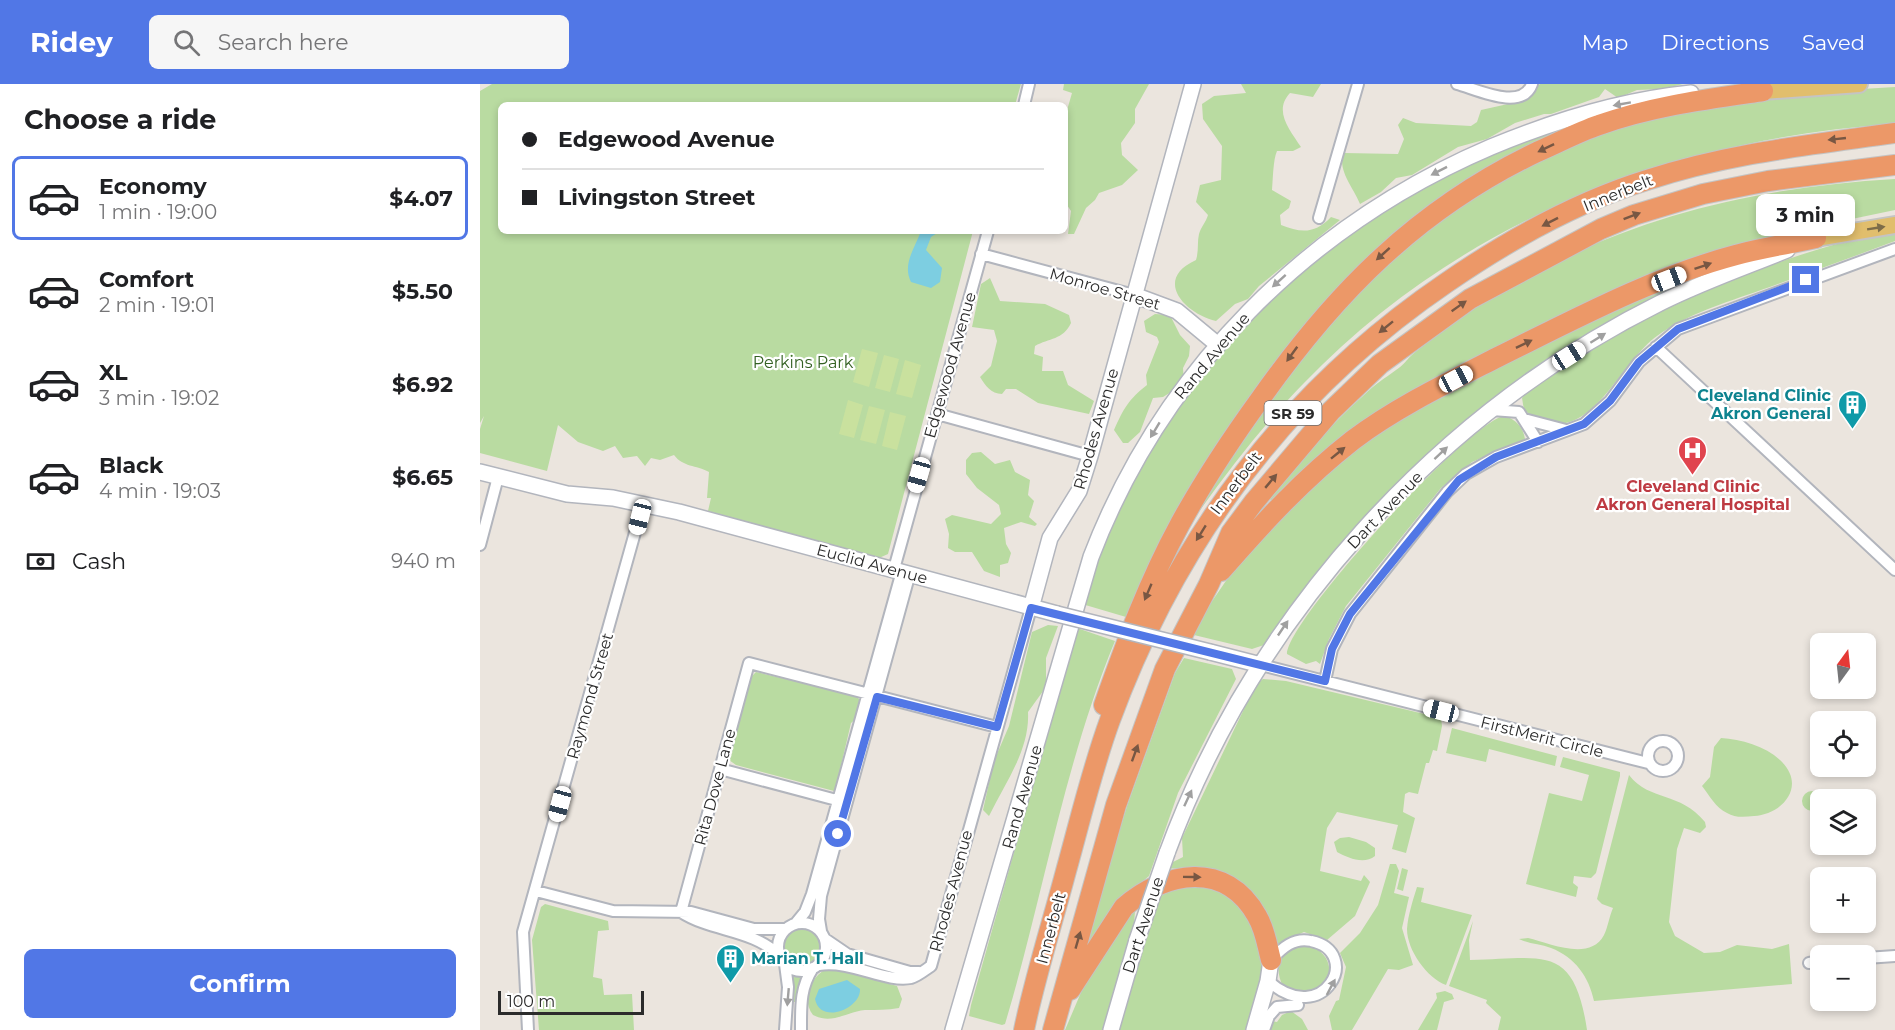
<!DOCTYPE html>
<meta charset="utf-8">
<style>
body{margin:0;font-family:Montserrat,sans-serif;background:#f6f6f6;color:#202124;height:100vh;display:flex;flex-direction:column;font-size:22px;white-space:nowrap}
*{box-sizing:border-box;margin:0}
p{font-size:20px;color:#757577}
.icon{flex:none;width:33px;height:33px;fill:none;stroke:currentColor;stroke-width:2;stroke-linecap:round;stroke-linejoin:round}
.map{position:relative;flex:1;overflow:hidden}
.drawer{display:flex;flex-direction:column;background:#fff;width:480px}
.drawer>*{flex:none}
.hud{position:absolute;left:18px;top:18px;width:570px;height:132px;border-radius:9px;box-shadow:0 3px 9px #0003;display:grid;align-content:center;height:132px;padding:0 24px;background:#fff}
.needle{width:39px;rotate:15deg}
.fabs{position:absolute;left:1330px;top:549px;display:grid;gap:12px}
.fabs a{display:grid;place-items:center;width:66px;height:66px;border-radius:9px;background:#fff;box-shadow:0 3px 9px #0003;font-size:30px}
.scale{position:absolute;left:18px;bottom:15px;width:146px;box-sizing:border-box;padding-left:6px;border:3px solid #2b2b2b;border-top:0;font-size:16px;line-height:21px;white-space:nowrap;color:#2b2b2b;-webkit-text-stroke:4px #fff;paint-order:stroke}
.end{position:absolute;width:27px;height:27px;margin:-14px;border:8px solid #5177e6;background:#fff;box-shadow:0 0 0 3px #fff}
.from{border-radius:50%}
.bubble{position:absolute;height:42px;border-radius:9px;background:#fff;box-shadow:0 3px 9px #0003;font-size:20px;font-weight:700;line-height:42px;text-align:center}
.car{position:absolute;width:18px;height:36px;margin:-18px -9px;border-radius:8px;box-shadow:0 0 4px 2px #0007;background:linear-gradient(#fff 24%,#345 0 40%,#fff 0 76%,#345 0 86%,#fff 0)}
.hud b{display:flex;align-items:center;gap:21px;height:57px;font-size:22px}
.hud b+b{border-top:2px solid #e0e0e0}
.hud i{width:15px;height:15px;background:#202124}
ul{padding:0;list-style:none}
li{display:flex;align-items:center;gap:18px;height:84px;margin:0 12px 9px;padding:0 12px;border:3px solid transparent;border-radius:9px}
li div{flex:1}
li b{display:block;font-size:22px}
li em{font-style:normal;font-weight:700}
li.selected{border-color:#5177e6}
li>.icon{width:54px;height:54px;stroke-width:1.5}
h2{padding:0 24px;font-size:27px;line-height:72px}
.pay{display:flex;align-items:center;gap:15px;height:66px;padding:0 24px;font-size:22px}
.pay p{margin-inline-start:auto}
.cta{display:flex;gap:12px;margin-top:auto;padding:12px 24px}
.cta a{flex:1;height:69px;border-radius:9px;background:#5177e6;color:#fff;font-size:24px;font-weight:700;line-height:69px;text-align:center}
header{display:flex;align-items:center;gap:36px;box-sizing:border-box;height:84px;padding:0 30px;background:#5177e6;color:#fff}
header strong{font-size:28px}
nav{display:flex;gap:33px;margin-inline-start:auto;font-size:21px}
.search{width:420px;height:54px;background:#f6f6f6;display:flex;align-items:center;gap:15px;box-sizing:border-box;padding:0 21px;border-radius:9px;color:#757577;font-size:22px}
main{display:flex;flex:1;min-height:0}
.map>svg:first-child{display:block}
.green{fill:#b9dba1}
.pitch{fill:#c9e19e}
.water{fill:#7dcee1}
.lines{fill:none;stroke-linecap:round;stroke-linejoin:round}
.street-casing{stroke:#b2b5bd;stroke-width:14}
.secondary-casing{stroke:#b2b5bd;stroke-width:18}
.primary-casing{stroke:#c4c4c4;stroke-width:20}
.highway-casing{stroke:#c4c4c4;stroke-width:22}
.street{stroke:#fff;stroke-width:10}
.secondary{stroke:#fff;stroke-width:15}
.primary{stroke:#e1be6d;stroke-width:16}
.highway{stroke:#ec9868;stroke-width:20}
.secondary-bridge-casing{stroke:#b2b5bd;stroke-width:18;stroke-linecap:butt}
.secondary-bridge{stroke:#fff;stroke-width:15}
.oneway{fill:#a0a0a0}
.oneway2{fill:#785743}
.oneway3{fill:#7d6d49}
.route{stroke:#5177e6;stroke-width:8}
.labels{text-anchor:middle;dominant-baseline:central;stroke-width:4.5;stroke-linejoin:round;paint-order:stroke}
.shield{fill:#fff;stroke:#6b6b6b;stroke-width:1.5}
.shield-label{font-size:15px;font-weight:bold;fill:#2b2b2b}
.street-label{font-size:16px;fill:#2b2b2b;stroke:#fff}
.park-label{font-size:16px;fill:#336022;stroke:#fff}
.culture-label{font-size:16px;font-weight:bold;fill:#0d838f;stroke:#fff;text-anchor:end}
.health-label{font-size:16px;font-weight:bold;fill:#be3a42;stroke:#fff}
</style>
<header>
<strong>Ridey</strong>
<div class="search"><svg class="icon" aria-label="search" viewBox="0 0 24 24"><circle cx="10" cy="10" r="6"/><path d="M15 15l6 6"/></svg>Search here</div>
<nav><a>Map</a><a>Directions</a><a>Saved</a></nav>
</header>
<main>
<section class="drawer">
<h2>Choose a ride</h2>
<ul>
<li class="selected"><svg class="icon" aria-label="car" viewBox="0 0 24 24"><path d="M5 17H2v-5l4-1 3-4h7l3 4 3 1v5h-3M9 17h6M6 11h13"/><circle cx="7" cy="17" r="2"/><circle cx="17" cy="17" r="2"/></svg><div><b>Economy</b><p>1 min · 19:00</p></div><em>$4.07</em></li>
<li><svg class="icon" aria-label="car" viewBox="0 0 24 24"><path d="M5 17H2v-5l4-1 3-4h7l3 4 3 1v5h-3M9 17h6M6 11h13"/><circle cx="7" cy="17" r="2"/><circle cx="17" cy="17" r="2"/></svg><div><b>Comfort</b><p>2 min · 19:01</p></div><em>$5.50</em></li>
<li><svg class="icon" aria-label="car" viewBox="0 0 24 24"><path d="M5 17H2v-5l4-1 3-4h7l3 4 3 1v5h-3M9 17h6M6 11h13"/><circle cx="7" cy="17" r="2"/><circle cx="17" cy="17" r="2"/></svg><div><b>XL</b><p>3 min · 19:02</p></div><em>$6.92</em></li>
<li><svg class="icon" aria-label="car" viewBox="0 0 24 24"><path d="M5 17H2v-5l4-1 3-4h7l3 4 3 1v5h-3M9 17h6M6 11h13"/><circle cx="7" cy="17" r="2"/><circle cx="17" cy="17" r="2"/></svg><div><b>Black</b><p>4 min · 19:03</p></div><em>$6.65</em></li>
</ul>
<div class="pay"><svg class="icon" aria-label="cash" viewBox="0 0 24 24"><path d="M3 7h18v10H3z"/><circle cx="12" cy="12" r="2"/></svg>Cash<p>940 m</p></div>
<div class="cta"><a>Confirm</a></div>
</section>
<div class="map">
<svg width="1415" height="946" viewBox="0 0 1415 946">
<rect width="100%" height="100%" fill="#ebe5de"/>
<path class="green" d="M12,0h529l-6,21h-514v126h472l-85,323 -9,4 -171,-47 3,-13h-4l2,-26c-13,-7 -26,-5 -35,-17l-14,5 -9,-2 -6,8 -8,-10 -14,2 -8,-12 -12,5 -25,-9 -20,-17 -11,46 -67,-18v-24l4,-13 -4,7v-332z
M584,0h85l-14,25v14l-14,20 1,12 16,15 -16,15 -23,8 -4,7 -9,8 -12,26h-6l3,-23 -6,-9v-85l7,-24 -9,-3z
M761,0h80l-8,13 -23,-4c-17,18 0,37 11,54l-8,4h-16c-4,9 -4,28 -5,39l19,11 -2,7 -9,7 1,10c20,8 34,9 50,-8l9,3 -81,66 -11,13 -13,5 -19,17c-30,-7 -64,-41 -20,-61 3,-9 1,-18 3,-26 2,-7 7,-12 9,-19l-12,-13 4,-17 21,-5 1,-34 -19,-27 -1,-15 12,-8 32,-3z
M1060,0h143l-20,5 -26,1 -19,8 -13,-9 -6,8 -48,17h-7l-29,9 -28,16 -29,8 -46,28 -16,3 -15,14 -21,12c-5,-14 -24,-35 -16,-51l54,1 6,-15 -6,-14 5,-7 13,5 55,3 6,-4 4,-12 36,-8z
M1415,3v37c-222,14 -435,97 -591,259 -41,42 -77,89 -111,137l23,-49 123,-169 146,-118 143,-64 151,-26z
M1097,39l-96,55 -149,122 -189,279 -17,38 -44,-13 27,-77 13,-29 53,-90 69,-84 55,-55 105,-74 105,-51z
M1415,95v31l-72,15 -65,20 -249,102 -234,156 -8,-6c32,-35 62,-71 97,-102 10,-10 21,-17 32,-25 7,-4 11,-11 17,-16 19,-16 41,-32 62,-46 130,-85 266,-120 420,-129z
M1415,145v12c-45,17 -89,33 -134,49 -36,13 -72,23 -104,46 -41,29 -71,123 -133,74l-2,-12 5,-7c115,-79 232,-131 368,-162z
M1254,180c-58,26 -117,51 -171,85 -120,77 -217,181 -299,296l-12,4 -58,-14 10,-22 28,-41 90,-102 92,-64 206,-102z
M510,194l10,23 45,3 24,11 2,8c-8,17 -22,15 -36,23l-1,8 9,3 -1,14h21l5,14 26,16 -5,13 -51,-11 -22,-14h-10l-4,5c-11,0 -17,-9 -22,-17l11,-11 6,-25 -3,-11 -22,-3 9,-43z
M675,230l15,1 10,20 10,11 -1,10 -6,12 1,16 -21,13 -10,1 -13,34 -12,11h-5l-9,-13c10,-22 14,-30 33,-45l-1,-10 13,-33 -2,-5 -11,-5 -2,-11z
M1024,332c12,3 19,11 21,23l-53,23 -31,26 -95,118 -17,33 -9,25 -4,-3 -10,3 -19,-10c0,-34 182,-232 217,-238z
M501,368l14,12 15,-4 5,12 15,8 -2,15 6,6 -5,16 8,7 -2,2 -14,-4 -17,6 2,16 5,9 -3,10 -8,2v12l-16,-6 -12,-19h-17l-7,-4 1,-14 -4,-15 7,-4 39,9 10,-10 -2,-9 -22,-17 -11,-14v-14l6,-7z
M568,541l10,1 -12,32v29l-18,25c2,38 -23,71 -39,104l-6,-6 11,-49 15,-35 23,-94z
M597,544l38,13c-51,123 -72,256 -110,383l-3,1 -33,-9 2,-11z
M704,574l48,11 4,10 -58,114 -29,83 -27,23 -28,44 -8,-3 41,-134 48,-133z
M276,588l99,23 6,6 -4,17 -6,5 -11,47 2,3 -3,13 -5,5 -98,-26 -7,-5 21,-82z
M783,595l23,2 155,37 1,8 -5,25 -4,-1 -4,13h-3l-8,31 -9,-2 -4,2 -2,18 12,6 -9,35 -14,-4 6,-24 -61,-13 -10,16 -7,43 41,10 3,-6 6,7 -15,34 -28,24 -23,-8 -31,14 -63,-74 -18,-5 -26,2 5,-6 12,-6 -1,-19 74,-154z
M972,644l105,28 -2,10 -66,-17 -3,13 -40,-9z
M1241,654c20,1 44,8 59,22 27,25 4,54 -26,56 -10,1 -19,2 -27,-3 -11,-5 -18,-18 -25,-27l8,-9 4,-30z
M1083,673l57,15v4l-24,97 -5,5 -17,-2 -1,7 5,4 -2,10 -50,-13 23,-91 33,8 7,-26 -29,-8z
M1149,691c21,27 51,16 76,47l1,5 -6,6 -16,-5 -7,21 -8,73 6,14 29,17 16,-1 17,-7 35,4 17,-5 3,40 -198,17c-5,-24 -19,-44 -43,-53 -11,-4 -22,-4 -32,-9l9,-1c21,5 62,24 76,-3 4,-8 5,-18 9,-27l-11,-4 -5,-5z
M1322 717a10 10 0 1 1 20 0a10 10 0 1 1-20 0Z
M869,753l17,5 9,6v8c-11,9 -27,2 -38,-4l-3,-10 6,-4z
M910,780h6l3,7 -5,22 15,4 -7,31 11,37 -14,5 -11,-1 -36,61h-20l-3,-14 7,-15 3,-1 7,-33 -6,-14 20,-20 18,-28z
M922,784l6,2 -5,21 -6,-2z
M691,799l54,7 30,27 9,50 -17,63h-130l47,-145z
M937,803l7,1 -3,14 51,13 -26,70c-19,-7 -39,-35 -39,-56 1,-14 6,-29 10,-42z
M65,820l63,17 1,9 -11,1 -5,46 9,2 2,16 28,-1 2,36h-95l-7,-90 9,-33z
M649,824l6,3 -1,14 -30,105h-39l26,-61z
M993,837l-4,19 1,20c72,-1 104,-18 117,70h-89l3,-13 -15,-14 1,-3 -38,-14z
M302 862a20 20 0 1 1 40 0a20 20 0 1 1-40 0Z
M825,861c19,4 28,17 23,36l-17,16 -28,-11c-11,-20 0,-38 22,-41z
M346,885l14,1 57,16 5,13 -3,9c-12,2 -22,2 -34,2 -19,2 -33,15 -52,5 -12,-16 -3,-37 13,-46z
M313,889l8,3 -5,26h-6z
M965,907l7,3 2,5 -10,3 -7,28h-19l19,-32 -1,-5z
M811,927l11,8 6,11h-40l3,-9 6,1 5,-7z"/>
<path class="pitch" d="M382,265l16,4 -9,34 -16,-5z
M404,271l15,4 -9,33 -15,-4z
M425,276l16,5 -9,33 -16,-4z
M368,316l15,5 -9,33 -15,-4z
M389,322l16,4 -9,34 -16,-4z
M410,328l16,4 -9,34 -15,-4z"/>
<path class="water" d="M441,147h19l-9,6 -5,13 16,18 -2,14 -9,6 -20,-6c-9,-18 4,-34 10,-51z
M367,896l13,9c1,20 -40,36 -45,10l4,-10z"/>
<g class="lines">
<defs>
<path id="street" d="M977,0c19,5 65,28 75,0
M544,21l5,-21
M839,134l39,-134
M501,170l153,41
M1176,263l239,223
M1012,326l27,2 19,30
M457,330l153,42
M1044,335l42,11
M0,461l18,-68
M414,485l94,-338
M781,581l387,98
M845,597l7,-32 18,-35 97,-122 19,-18 30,-17 88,-33 26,-23 29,-39 39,-33 217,-80
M1168 672a15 15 0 1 1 30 0a15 15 0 1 1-30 0Z
M240,685l124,33
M56,807l77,20 78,1 63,17h31
M201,828l68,-249 248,64
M201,828c31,20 71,17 98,43
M298 863a24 24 0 1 1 48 0a24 24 0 1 1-48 0Z
M316,839l9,-11 7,-18 90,-323
M341,847l-2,-12 2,-23 89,-323
M345,855l22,15 63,18h9
M1386,874l29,-2
M1329,879l12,-2
M305,880l3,23 -3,43
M339,881c33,-5 66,18 92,13 7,-2 14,-8 20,-12l100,-358
M788,897c56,49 96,-29 43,-40 -17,-4 -29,7 -40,19
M48,946l-5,-98 120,-428
M321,946c0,-24 -1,-42 12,-62
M784,946l5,-14 8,-9 21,-2"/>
<path id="secondary" d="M654,211l43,16 41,34
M0,388l87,22 46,4 66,14 378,102
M551,524l19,-70 29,-47 11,-35 103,-372
M730,568l51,13
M687,769c87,-236 269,-439 495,-551 40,-20 83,-35 125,-52
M473,946l138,-473c71,-186 217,-332 400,-410 65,-27 130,-47 200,-54
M631,946l26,-90
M774,946l14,-49 3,-21"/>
<path id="primary" d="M1283,7l96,-7
M1336,154l79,-13"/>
<path id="highway" d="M741,487c41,-47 82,-92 132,-131 44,-33 96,-58 145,-83 77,-38 155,-80 238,-102 26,-7 53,-11 80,-17
M624,621c22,-62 45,-124 76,-181 24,-44 52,-86 81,-126 76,-107 157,-189 276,-246 21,-9 41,-20 62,-27 53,-19 109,-26 164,-34
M590,906l54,-83c41,-36 102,-47 133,9 8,13 10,29 14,44
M544,946c11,-53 28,-106 42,-159 14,-50 26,-102 44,-151 67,-182 176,-328 336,-437 61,-42 130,-81 201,-103 82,-27 163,-35 248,-47
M573,946l63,-225 49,-136 44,-85 22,-51 23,-31 77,-91 49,-47 90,-65 131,-70 33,-14 69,-21 65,-13 127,-16"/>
</defs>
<use href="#street" class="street-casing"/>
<use href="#secondary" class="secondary-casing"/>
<use href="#primary" class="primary-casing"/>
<use href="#highway" class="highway-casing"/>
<use href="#street" class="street"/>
<use href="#secondary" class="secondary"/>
<use href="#primary" class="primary"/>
<use href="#highway" class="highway"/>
<defs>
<path id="secondary-bridge" d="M577,530l153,38
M657,856l30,-87"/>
</defs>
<use href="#secondary-bridge" class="secondary-bridge-casing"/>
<use href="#secondary-bridge" class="secondary-bridge"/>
</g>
<defs><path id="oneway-solid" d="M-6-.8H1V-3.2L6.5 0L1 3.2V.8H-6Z" transform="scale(1.5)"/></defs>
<g class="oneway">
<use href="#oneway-solid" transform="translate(1142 20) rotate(170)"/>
<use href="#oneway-solid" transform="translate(959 87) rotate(153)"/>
<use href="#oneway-solid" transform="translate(799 197) rotate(138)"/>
<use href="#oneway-solid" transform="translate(1118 254) rotate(-32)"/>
<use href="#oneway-solid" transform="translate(675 346) rotate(121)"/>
<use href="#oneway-solid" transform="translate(961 369) rotate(-43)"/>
<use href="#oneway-solid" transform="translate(803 544) rotate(-56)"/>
<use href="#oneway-solid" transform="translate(708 714) rotate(-65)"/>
<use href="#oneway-solid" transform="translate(851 903) rotate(-62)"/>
<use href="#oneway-solid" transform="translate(308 913) rotate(95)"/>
</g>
<g class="oneway2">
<use href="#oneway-solid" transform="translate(1357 55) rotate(174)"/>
<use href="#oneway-solid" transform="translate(1066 64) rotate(154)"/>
<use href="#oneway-solid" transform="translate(1152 132) rotate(-21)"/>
<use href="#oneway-solid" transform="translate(1070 138) rotate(153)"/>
<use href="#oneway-solid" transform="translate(903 170) rotate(138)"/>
<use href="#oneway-solid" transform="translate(1223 182) rotate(-19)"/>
<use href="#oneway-solid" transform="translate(979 222) rotate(-35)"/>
<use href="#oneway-solid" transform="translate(906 243) rotate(141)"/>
<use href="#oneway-solid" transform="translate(1044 260) rotate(-26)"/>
<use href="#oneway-solid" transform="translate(812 270) rotate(126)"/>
<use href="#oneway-solid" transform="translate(858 369) rotate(-39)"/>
<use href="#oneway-solid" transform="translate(791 397) rotate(-50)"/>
<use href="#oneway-solid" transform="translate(721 449) rotate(122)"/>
<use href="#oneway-solid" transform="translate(668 508) rotate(113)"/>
<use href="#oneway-solid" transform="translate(655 669) rotate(-70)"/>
<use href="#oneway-solid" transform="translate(712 793) rotate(1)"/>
<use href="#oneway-solid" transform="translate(598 856) rotate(-74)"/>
</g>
<use class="oneway3" href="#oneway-solid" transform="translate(1396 144) rotate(-9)"/>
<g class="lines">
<path class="route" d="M358,750l39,-137 120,30 34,-119 294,73 7,-32 18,-35 109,-134 37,-23 88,-33 26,-23 29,-39 39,-33 128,-49"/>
</g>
<defs>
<symbol id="building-pin" viewBox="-11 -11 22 30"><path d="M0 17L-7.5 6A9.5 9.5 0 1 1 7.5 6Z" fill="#0f9aa8" stroke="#fff"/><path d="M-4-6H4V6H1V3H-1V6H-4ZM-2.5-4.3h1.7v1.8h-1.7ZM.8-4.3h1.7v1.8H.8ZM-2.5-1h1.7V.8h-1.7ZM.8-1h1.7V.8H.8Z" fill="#fff"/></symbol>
<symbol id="hospital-pin" viewBox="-11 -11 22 30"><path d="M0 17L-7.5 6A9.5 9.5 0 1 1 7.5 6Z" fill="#e0444e" stroke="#fff"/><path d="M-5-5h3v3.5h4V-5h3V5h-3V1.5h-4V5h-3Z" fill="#fff"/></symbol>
</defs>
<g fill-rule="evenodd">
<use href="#building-pin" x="1356" y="304" width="33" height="45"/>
<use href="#hospital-pin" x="1196" y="350" width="33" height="45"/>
<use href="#building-pin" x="234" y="858" width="33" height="45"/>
</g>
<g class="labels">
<rect class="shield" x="784.5" y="317" width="57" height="24" rx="4.5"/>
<g class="shield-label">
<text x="813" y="329">SR 59</text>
</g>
<g class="street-label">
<text transform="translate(1138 109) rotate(-22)">Innerbelt</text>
<text transform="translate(625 205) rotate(16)">Monroe Street</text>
<text transform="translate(732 272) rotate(-50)">Rand Avenue</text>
<text transform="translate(470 281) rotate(-74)">Edgewood Avenue</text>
<text transform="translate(616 345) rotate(-74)">Rhodes Avenue</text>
<text transform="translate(756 399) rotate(-53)">Innerbelt</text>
<text transform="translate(905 426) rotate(-46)">Dart Avenue</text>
<text transform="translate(392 480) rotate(15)">Euclid Avenue</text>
<text transform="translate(110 612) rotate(-74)">Raymond Street</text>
<text transform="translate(1062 653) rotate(14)">FirstMerit Circle</text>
<text transform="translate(235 703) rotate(-75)">Rita Dove Lane</text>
<text transform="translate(542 713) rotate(-74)">Rand Avenue</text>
<text transform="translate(471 807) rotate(-75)">Rhodes Avenue</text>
<text transform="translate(663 841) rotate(-72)">Dart Avenue</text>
<text transform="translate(571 844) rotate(-75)">Innerbelt</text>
</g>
<g class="park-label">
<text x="323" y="278">Perkins Park</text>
</g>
<g class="culture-label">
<text x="1351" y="311">Cleveland Clinic<tspan x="1351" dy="18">Akron General</tspan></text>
<text x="271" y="874" text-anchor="start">Marian T. Hall</text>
</g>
<g class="health-label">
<text x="1213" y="402">Cleveland Clinic<tspan x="1213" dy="18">Akron General Hospital</tspan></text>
</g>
</g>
</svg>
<div class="fabs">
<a><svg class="needle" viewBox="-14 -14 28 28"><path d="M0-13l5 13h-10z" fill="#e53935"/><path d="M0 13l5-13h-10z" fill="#757577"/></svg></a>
<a><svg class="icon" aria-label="locate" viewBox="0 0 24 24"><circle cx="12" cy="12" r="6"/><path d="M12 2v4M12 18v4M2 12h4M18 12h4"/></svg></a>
<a><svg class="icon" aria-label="layers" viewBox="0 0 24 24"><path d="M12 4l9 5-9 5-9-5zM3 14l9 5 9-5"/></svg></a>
<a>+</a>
<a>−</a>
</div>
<div class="scale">100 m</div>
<i class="end from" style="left:358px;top:750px"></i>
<i class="end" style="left:1326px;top:196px"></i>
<div class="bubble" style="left:1276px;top:110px;width:99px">3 min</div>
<i class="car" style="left:1189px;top:195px;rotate:69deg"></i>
<i class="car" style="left:1089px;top:272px;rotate:58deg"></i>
<i class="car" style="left:976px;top:295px;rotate:62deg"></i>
<i class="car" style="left:439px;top:391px;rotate:196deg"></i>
<i class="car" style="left:160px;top:433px;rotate:194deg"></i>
<i class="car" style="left:961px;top:627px;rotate:284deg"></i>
<i class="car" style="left:80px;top:720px;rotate:195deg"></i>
<div class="hud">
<b><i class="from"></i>Edgewood Avenue</b>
<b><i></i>Livingston Street</b>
</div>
</div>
</main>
